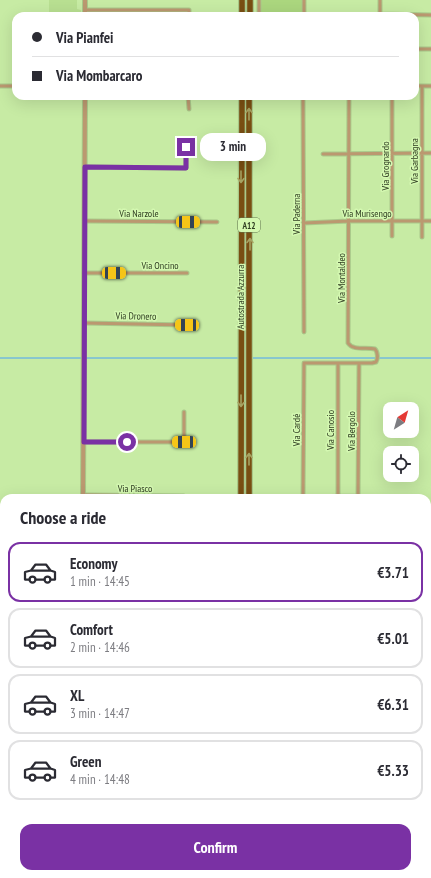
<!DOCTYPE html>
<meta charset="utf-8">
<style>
body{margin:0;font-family:"PT Sans Narrow",sans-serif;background:#f7f7f7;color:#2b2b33;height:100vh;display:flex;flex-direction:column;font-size:15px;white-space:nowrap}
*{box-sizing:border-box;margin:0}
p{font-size:13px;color:#7c7c81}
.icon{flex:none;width:22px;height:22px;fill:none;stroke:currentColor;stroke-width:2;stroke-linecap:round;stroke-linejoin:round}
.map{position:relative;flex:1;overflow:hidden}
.details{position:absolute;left:0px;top:494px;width:431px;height:384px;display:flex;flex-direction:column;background:#fff;border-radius:12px 12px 0 0;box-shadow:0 4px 16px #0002}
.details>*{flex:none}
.banner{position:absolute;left:12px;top:12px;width:407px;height:88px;border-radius:12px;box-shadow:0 4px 16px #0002;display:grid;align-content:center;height:88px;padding:0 20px;background:#fff}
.needle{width:26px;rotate:37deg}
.fabs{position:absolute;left:383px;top:402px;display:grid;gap:8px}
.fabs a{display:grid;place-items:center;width:36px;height:36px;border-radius:8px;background:#fff;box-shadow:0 4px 16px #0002;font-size:20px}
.end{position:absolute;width:18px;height:18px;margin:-9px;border:5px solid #7a31a4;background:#fff;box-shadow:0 0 0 2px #fff}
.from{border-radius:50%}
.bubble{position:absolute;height:28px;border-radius:12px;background:#fff;box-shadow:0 4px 16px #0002;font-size:13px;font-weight:700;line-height:28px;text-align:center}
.car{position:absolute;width:12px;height:24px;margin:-12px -6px;border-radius:5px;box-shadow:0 0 3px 1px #0007;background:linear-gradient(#f5c518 24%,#345 0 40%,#f5c518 0 76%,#345 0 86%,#f5c518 0)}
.banner b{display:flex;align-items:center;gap:14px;height:38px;font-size:15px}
.banner b+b{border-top:1px solid #e1e1e2}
.banner i{width:10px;height:10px;background:#2b2b33}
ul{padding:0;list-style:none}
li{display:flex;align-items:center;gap:12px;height:60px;margin:0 8px 6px;padding:0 12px;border:2px solid #e1e1e2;border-radius:12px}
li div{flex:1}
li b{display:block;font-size:15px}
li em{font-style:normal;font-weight:700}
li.selected{border-color:#7a31a4}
li>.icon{width:36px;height:36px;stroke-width:1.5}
h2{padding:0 20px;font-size:18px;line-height:48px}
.primary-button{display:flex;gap:8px;margin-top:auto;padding:8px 20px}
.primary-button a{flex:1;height:46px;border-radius:12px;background:#7a31a4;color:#fff;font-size:16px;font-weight:700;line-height:46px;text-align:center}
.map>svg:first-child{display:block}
.built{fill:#b8df91}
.green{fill:#abd67e}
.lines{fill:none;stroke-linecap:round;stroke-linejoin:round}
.stream{stroke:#48a2f8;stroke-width:1}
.minor-casing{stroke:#a9c88a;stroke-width:5}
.tertiary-casing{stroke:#a9c88a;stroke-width:6}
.motorway-casing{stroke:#a9c88a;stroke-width:8}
.minor{stroke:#bb9870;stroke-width:3}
.tertiary{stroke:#bb9870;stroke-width:4}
.motorway{stroke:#794e12;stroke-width:5.5}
.oneway{stroke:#a6a362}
.route{stroke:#7a31a4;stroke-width:5}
.labels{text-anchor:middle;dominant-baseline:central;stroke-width:3;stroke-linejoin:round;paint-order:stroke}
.shield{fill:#d4f8b1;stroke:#60754c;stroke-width:1}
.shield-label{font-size:9px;font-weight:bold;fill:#2f3d21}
.street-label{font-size:10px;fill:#2f3d21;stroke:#d4f8b1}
</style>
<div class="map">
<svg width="431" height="878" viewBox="0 0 431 878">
<rect width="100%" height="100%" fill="#c7eba4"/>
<path class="built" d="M49,0h28v9l4,1v6h-32z
M0,639h4v179l-4,6z"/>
<path class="green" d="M261,0h41v16h-41z"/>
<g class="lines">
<path class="stream" d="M0,358h81
M85,358h154
M251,358h124
M379,358h52"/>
<defs>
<path id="minor" d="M304,0v16
M380,0v16
M85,10h104v6
M380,14l51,1
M259,16v-16
M415,49h16
M0,86h16
M415,86h16
M188,96l1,13
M303,96l1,236
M323,154l108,-1
M85,167l101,1v-21
M85,221l132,1
M304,223l45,-2h82
M392,236v-140
M422,237v-151
M84,273h103
M84,323l103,2
M84,442h100v-30
M83,495l101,1v2
M303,497l55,-1
M303,498l1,-135h68l4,-1c2,-3 2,-10 -1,-13 -8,-2 -22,2 -27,-6l1,-247
M338,498v-135
M358,498l1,-135
M427,628h4
M0,629h4
M0,817l4,2
M357,874v4"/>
<path id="tertiary" d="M85,0v16
M83,498l2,-402
M74,878l3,-4"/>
<path id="motorway" d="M242,16v-16
M250,16v-16
M241,498l1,-402
M249,498v-402
M241,874v4
M294,874l2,4
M218,878l3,-4
M247,878v-4"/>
</defs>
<use href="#minor" class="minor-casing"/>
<use href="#tertiary" class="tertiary-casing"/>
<use href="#motorway" class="motorway-casing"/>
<use href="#minor" class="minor"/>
<use href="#tertiary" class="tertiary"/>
<use href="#motorway" class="motorway"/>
</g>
<defs><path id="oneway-shaft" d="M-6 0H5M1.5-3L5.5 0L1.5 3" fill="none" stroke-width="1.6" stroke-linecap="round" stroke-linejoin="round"/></defs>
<g class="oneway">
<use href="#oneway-shaft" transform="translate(249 114) rotate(-90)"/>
<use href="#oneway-shaft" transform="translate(241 177) rotate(90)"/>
<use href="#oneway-shaft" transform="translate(250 244) rotate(-90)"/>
<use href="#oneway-shaft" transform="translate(241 401) rotate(90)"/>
<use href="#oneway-shaft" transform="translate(249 459) rotate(-90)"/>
</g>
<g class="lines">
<path class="route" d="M127,442h-43l1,-275 101,1v-21"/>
</g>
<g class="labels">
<rect class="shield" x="238" y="218" width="22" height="14" rx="3"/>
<g class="shield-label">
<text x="249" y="225">A12</text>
</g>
<g class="street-label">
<text transform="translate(414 161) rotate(-90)">Via Garbagna</text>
<text transform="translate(385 166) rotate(-90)">Via Grognardo</text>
<text x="139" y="213">Via Narzole</text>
<text x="367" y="213">Via Murisengo</text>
<text transform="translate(296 214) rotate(-90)">Via Paderna</text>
<text x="160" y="265">Via Oncino</text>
<text transform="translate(341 278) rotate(-90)">Via Montaldeo</text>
<text transform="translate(240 297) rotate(-90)">Autostrada Azzurra</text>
<text transform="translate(136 316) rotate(1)">Via Dronero</text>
<text transform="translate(296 430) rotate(-90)">Via Cardé</text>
<text transform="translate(330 430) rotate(-90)">Via Canosio</text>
<text transform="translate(351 431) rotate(-90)">Via Bergolo</text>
<text x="135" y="488">Via Piasco</text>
</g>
</g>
</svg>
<div class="fabs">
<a><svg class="needle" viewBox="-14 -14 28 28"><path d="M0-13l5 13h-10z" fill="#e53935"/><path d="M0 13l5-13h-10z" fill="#7c7c81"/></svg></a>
<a><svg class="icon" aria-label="locate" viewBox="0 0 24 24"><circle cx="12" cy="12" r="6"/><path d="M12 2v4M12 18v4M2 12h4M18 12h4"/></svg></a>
</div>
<i class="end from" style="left:127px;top:442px"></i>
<i class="end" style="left:186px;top:147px"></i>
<div class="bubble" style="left:200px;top:133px;width:66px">3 min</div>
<i class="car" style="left:188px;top:222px;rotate:90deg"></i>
<i class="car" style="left:114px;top:273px;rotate:90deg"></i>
<i class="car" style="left:187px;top:325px;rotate:271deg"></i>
<i class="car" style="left:184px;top:442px;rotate:270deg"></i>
<div class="banner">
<b><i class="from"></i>Via Pianfei</b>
<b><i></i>Via Mombarcaro</b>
</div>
<section class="details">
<h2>Choose a ride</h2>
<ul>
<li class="selected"><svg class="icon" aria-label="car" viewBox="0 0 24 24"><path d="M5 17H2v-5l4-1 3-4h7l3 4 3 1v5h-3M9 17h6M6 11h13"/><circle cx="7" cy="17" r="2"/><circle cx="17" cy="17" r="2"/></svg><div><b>Economy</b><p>1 min · 14:45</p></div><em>€3.71</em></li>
<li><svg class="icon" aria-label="car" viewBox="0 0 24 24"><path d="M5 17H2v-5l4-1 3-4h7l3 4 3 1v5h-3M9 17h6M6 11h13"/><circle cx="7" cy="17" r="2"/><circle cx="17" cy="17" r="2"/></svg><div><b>Comfort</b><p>2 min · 14:46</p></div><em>€5.01</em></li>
<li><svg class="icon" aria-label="car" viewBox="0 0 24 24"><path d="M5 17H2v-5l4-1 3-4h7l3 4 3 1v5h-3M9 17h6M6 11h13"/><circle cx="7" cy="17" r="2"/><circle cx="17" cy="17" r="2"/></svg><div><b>XL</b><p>3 min · 14:47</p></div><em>€6.31</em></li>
<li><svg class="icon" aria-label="car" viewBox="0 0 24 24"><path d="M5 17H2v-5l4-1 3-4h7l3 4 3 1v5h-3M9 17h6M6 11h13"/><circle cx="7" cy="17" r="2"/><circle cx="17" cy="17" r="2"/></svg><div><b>Green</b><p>4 min · 14:48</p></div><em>€5.33</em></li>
</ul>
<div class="primary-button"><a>Confirm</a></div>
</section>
</div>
